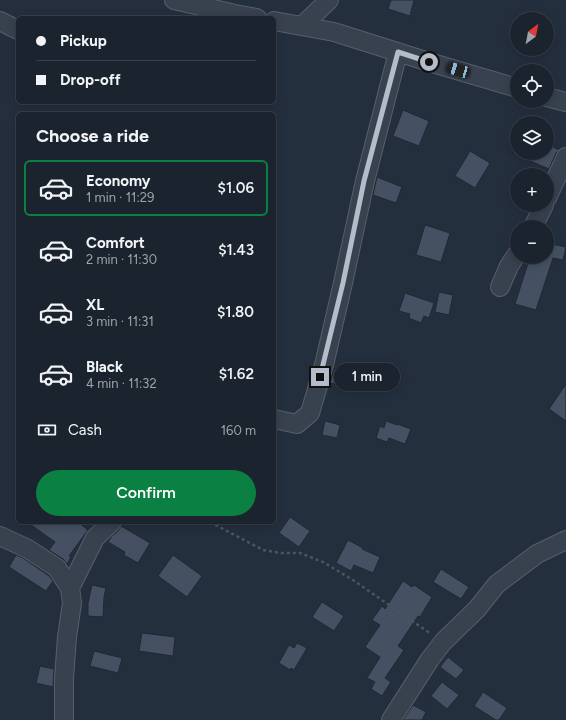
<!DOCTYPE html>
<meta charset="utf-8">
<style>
body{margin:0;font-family:Figtree,sans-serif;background:#242b36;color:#f1f3f6;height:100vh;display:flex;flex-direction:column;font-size:15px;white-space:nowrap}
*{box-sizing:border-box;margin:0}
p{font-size:13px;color:#a0a4aa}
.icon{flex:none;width:22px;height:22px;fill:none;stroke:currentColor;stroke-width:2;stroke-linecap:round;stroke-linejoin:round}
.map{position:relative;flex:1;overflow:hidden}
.drawer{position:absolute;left:16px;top:112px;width:260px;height:412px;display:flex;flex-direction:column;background:#1b232e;border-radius:6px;box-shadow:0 2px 10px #0003,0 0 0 1px #39404a}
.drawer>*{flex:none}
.banner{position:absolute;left:16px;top:16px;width:260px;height:88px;border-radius:6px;box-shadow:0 2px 10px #0003,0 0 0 1px #39404a;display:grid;align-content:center;height:88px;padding:0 20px;background:#1b232e}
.needle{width:26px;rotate:32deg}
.tools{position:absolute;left:510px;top:12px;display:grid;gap:8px}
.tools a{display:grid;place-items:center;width:44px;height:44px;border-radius:50%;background:#1b232e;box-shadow:0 2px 10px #0003,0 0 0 1px #39404a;font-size:20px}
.end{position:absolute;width:18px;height:18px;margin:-9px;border:5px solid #b4bcc9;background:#111;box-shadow:0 0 0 2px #111}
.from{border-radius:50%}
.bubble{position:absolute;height:28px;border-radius:14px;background:#1b232e;box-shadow:0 2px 10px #0003,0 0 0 1px #39404a;font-size:13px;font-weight:600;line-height:28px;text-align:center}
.car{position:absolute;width:12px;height:24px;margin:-12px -6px;border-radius:5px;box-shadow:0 0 3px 1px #0007;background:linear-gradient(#222 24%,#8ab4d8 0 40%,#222 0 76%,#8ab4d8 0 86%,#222 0)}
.banner b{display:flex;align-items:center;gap:14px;height:38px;font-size:15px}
.banner b+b{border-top:1px solid #39404a}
.banner i{width:10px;height:10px;background:#f1f3f6}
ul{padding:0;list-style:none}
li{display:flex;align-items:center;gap:12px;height:56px;margin:0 8px 6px;padding:0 12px;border:2px solid transparent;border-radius:6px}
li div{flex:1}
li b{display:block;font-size:15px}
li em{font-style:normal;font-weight:600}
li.current{border-color:#0b8043}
li>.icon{width:36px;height:36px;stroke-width:1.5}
h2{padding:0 20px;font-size:18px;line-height:48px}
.pay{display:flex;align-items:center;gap:10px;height:44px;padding:0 20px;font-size:15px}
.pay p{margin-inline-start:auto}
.cta{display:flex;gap:8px;margin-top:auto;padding:8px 20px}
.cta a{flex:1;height:46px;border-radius:24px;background:#0b8043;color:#fff;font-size:16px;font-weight:600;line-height:46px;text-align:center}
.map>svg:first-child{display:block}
.building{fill:#455162;stroke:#1f2835}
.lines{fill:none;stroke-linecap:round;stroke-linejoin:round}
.minor-casing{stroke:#565f6c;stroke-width:20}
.path{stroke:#44595c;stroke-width:2.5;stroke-dasharray:3 3;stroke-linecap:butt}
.minor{stroke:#38414e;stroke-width:18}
.route{stroke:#b4bcc9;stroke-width:5}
</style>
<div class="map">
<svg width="566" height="720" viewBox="0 0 566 720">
<rect width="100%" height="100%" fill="#242f3e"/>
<path class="building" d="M391,0h23l-4,16 -22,-7z
M403,110l26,11 -10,25 -26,-10z
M547,144l12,6 -3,3 -7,16 -38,-16h36z
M470,151l20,12 -15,25 -20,-12z
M377,177l25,10 -6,16 -23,-8z
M425,225l25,8 -9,29 -25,-7z
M547,243l19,4 -3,13 -10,-2 -17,52 -21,-6 15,-47h17z
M439,292l14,3 -4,20 -14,-3z
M405,293l29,10 -5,15 -5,-2 -3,7 -12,-5 1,-4 -11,-3z
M334,369l19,4 -3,14 -20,-4z
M566,384v37l-17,-12z
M325,421l15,4 -3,13 -15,-3z
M386,421l11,4v-1l14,5 -6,15 -16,-6 -2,4 -11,-4 4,-12 4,2z
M290,517l20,14 -11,16 -20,-14z
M27,522h51l10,8 -19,26 2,1 -4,7 -4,-5 -14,-9 6,-8z
M121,526l29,17 -12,20 -14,-8 1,-3 -17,-10 4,-6 7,-6z
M348,540l15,8 -1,1 18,8 -7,16 -19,-8 -3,6 -15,-8z
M16,555l7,3 26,18 4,5 -7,10 -37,-24z
M173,555l29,21 -15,21 -29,-21z
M441,569l28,18 -8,12 -28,-17z
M403,581l9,6 2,-2 18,12 -12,20 -2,-1 -20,30 6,4 -19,28 6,4 -9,14 -11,-7 4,-7 -8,-4 13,-21 -15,-10 15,-22 -8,-5 10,-14 3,3z
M92,585l14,3 -2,9 -1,20 -15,-1v-13z
M322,602l22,14 -10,15 -22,-14z
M142,633l33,4 -2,19 -34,-5z
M297,643l10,5 -13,22 -3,-2 -1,2 -11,-7 10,-18 5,3z
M94,651l28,7 -4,15 -28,-7z
M448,657l16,13 -8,9 -16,-12z
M40,666l14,3 -1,18 -17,-4z
M442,682l17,13 -12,14 -16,-13z
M483,692l24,16 -8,12h-3l-22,-14z
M413,705l13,7 -4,8h-19z"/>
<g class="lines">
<defs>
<path id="minor" d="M174,0l61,14 22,4
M0,21l18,9
M274,21l60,11 95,30 88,26
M302,26l27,-26
M547,97l19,5
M547,198l19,-41
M533,227l11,-22
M500,287l9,-21 8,-12
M274,419l23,5 13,-11 14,-48 19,-82 22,-102 33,-129
M0,536l28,13 29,19 13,20 2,15 -5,34 -3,41v42
M70,588l25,-50 17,-16
M391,720l39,-61 13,-17 34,-33 20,-25 40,-30 29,-14"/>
</defs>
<use href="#minor" class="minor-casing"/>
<path class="path" d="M210,522l53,28 18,3h19l23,9 30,18 78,54"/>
<use href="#minor" class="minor"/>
</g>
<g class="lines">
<path class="route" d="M320,377l23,-94 21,-102 34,-129 31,10"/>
</g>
</svg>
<div class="tools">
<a><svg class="needle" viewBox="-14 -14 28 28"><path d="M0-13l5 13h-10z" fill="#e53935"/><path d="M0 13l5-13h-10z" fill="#a0a4aa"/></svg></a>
<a><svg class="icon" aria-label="locate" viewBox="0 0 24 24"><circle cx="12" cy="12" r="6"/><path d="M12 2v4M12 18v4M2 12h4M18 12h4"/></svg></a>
<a><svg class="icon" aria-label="layers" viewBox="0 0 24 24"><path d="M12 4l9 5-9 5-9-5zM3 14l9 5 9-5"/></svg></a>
<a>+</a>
<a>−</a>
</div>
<i class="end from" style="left:429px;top:62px"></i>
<i class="end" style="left:320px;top:377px"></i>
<div class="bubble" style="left:334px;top:363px;width:66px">1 min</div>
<i class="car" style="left:458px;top:70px;rotate:286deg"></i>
<div class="banner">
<b><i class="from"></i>Pickup</b>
<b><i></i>Drop-off</b>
</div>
<section class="drawer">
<h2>Choose a ride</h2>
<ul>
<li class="current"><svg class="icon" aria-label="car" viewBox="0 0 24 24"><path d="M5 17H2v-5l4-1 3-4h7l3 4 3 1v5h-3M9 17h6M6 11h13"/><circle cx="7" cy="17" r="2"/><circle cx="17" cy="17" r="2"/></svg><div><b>Economy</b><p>1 min · 11:29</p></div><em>$1.06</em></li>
<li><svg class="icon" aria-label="car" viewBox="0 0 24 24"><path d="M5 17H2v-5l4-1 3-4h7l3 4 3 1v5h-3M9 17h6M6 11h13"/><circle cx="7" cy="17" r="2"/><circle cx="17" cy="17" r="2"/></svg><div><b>Comfort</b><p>2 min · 11:30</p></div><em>$1.43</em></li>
<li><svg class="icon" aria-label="car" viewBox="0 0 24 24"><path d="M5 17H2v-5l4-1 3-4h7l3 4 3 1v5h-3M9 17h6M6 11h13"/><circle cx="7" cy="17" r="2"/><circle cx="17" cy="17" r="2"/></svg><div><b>XL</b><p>3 min · 11:31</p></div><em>$1.80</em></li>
<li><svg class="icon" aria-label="car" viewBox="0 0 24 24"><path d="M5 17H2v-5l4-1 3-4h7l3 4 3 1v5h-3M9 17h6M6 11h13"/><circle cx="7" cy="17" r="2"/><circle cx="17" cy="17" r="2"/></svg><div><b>Black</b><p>4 min · 11:32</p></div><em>$1.62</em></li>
</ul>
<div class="pay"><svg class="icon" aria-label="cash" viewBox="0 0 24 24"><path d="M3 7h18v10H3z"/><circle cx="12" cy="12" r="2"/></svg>Cash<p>160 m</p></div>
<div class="cta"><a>Confirm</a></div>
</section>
</div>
